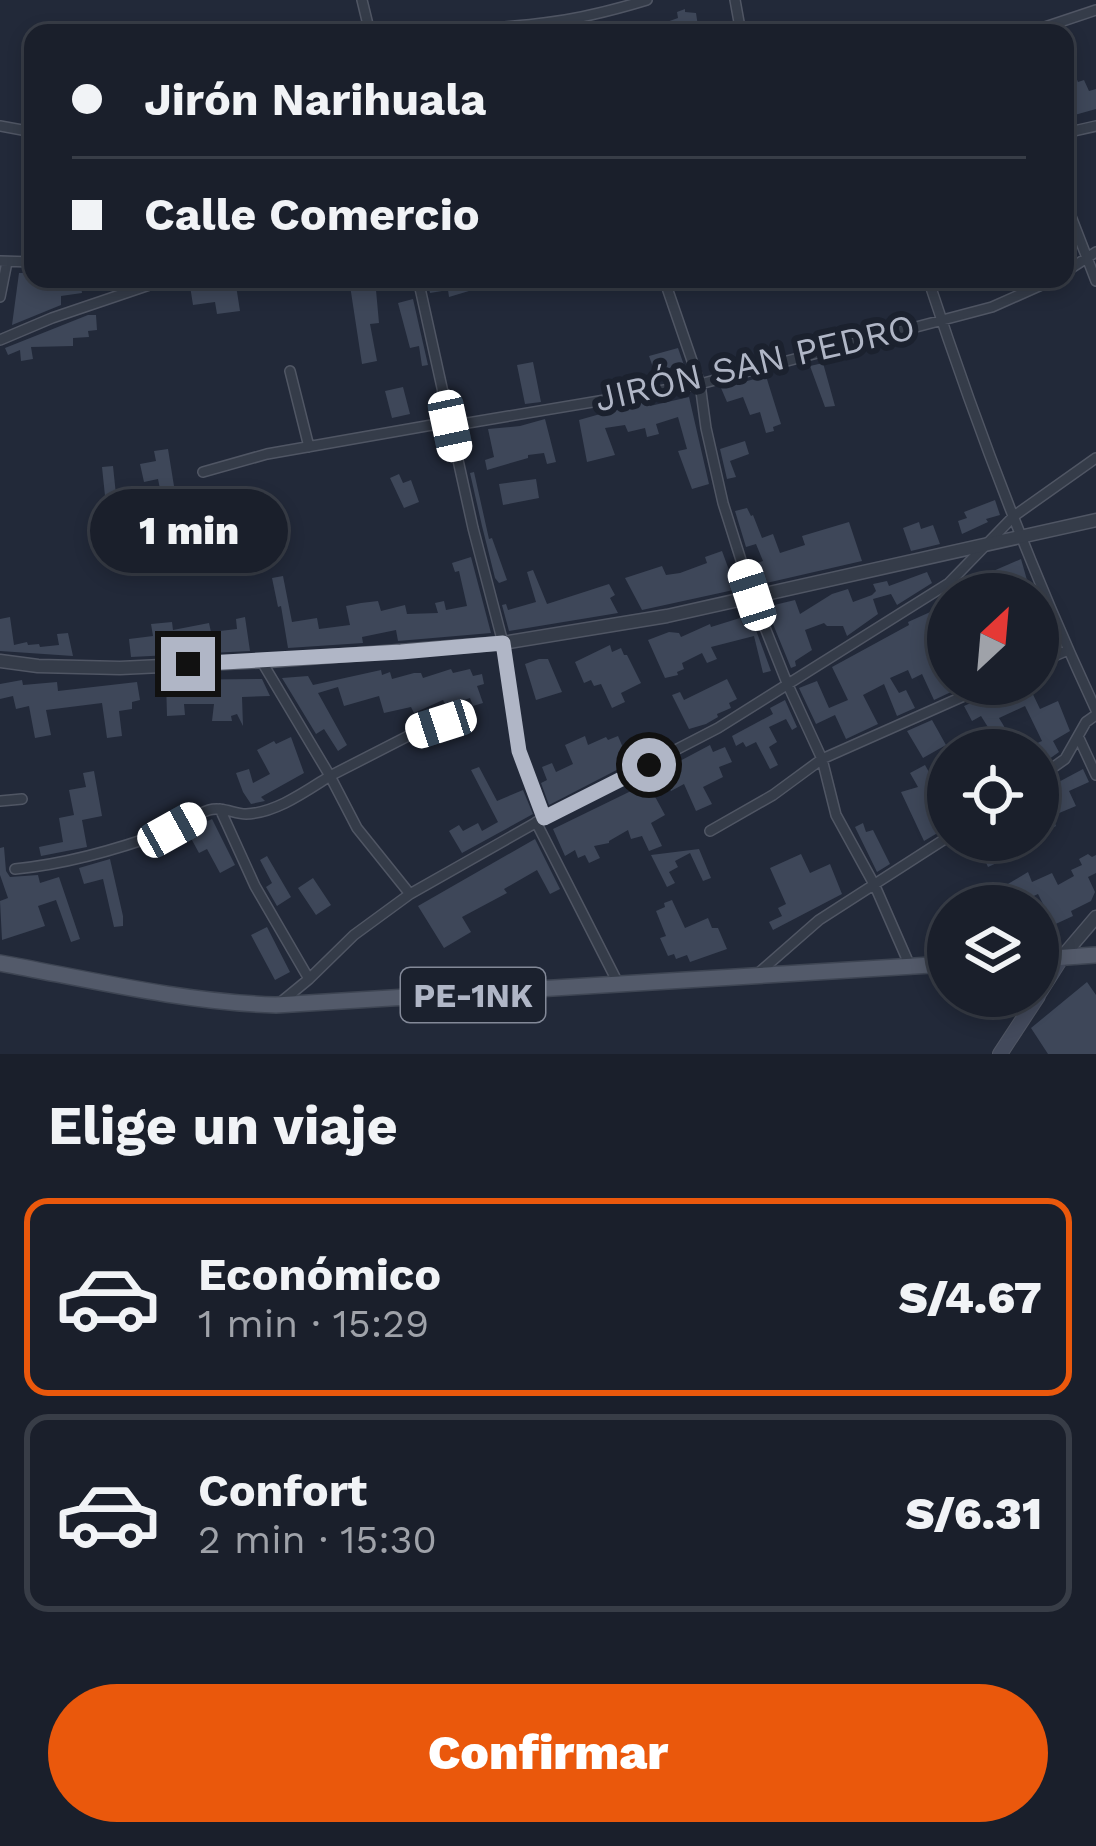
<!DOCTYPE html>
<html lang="es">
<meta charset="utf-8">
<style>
body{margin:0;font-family:"Work Sans",sans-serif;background:#272c37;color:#f1f3f6;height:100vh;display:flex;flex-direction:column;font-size:45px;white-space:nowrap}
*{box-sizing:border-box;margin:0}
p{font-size:39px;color:#9fa2a9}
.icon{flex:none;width:66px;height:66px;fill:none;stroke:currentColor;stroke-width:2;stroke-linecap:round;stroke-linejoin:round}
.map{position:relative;height:1054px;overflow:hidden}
.sheet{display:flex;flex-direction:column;background:#1a1f2b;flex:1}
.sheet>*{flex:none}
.top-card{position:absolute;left:24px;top:24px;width:1050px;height:264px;border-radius:24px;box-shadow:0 6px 18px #0003,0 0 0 3px #383d47;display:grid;align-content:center;height:264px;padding:0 48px;background:#1a1f2b}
.needle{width:78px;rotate:26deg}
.tools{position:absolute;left:927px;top:573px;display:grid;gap:24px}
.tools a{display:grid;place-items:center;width:132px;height:132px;border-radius:50%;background:#1a1f2b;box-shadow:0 6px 18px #0003,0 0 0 3px #383d47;font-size:60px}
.end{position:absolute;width:54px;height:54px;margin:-27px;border:15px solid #b0b6c6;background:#111;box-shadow:0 0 0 6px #111}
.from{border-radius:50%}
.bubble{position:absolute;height:84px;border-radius:42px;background:#1a1f2b;box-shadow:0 6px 18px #0003,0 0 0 3px #383d47;font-size:39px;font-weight:800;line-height:84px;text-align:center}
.car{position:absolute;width:36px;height:72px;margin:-36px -18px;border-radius:15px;box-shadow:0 0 9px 3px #0007;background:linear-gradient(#fff 24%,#345 0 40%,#fff 0 76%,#345 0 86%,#fff 0)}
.top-card b{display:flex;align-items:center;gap:42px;height:114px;font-size:45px}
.top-card b+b{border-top:3px solid #383d47}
.top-card i{width:30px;height:30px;background:#f1f3f6}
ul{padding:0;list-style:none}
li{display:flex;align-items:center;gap:36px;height:198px;margin:0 24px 18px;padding:0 24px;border:6px solid #383d47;border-radius:24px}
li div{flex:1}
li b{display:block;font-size:45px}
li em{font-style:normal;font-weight:800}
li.selected{border-color:#ea580c}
li>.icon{width:108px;height:108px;stroke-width:1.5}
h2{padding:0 48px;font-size:54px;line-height:144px}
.button{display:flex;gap:24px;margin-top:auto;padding:24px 48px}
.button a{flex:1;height:138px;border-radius:72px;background:#ea580c;color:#fff;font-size:48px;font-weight:800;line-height:138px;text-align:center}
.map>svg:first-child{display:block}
.building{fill:#3e4759}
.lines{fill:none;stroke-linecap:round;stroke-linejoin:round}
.minor-casing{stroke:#505664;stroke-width:12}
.tertiary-casing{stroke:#505664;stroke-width:15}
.secondary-casing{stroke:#505664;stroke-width:16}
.primary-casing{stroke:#3e4553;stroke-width:18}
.minor{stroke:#353c49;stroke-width:9}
.tertiary{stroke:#353c49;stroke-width:12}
.secondary{stroke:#434a5c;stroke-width:14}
.primary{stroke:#535a6a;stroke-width:15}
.route{stroke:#b0b6c6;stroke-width:15}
.labels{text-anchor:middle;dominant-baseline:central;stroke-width:12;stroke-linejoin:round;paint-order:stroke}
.shield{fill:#1b212e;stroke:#838998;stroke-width:3}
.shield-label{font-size:33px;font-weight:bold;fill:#b0b6c6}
.street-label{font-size:36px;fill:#b0b6c6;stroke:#1b212e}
</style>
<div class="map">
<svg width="1096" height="1054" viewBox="0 0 1096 1054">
<rect width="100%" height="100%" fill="#222939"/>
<path class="building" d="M685,9v3l11,1 3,20h-58v-6l17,-2 20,-7 -1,-6z
M1065,51l13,31 6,-2 5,11 7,-2v20l-25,7 -6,-18z
M19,273h14v6h47l2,14 -21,3v9l-49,20z
M235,279l5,32 -23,3 -2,-12 -22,3 -3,-19z
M349,279h26l4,44 -9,1 7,37 -15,3z
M427,279h40l2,12 -20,6 -1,-7 -18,3z
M413,299l15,66 -6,1 -3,-20 -9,2 -12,-45z
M88,315h8l1,15 -9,1 1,6 -16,1v8l-42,1 2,12 -12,2 -1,-11 -12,5 -3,-7z
M678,348l8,23 -5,1 -3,-7 -23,8 -6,-17z
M533,362l8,40 -16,2 -8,-39z
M823,363l12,43 -10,1 -15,-41z
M766,376l15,48 -8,3 1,4 -8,2 -6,-21 -10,3 -7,-18 -16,5 -6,-14z
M403,387l7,27 -18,4 -7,-27z
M689,397l20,87 -17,5 -14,-38 9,-2 -9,-32 -22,7 3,10 -12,3 -2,-9 -17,4 -3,-7 -20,3 10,27 -28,7 -8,-42 60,-17 10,-1 1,4z
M545,419l11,43 -9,2 -3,-11 -16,2v3l-41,12 -2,-10 9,-3 -6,-28 32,-3z
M745,441l4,13 -19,7 6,16 -9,2 -7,-30z
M168,449l6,37 -14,3 -2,-10 -14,3 -4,-18 16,-3 -2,-10z
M113,466l5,48 -11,1 -5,-48z
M474,472l15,67 3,-1 15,42 -8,3 -4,-5 -13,-52 -12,-53z
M399,474l4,9 8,-3 8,22 -15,6 -14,-30z
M536,479l3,19 -36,7 -4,-21z
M995,500l5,15 -14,4 2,3 -26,12 -4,-13 9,-3 -3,-6z
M747,508l4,8 2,-1 9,23 11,-4 7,19 25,-8 -3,-9 47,-14 13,39 -104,24 -6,-20 11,-4 -7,-17 -10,3 -11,-36z
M919,522l2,7 12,-4 7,19 -29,7 -8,-23z
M161,530l5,22 5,-1v5l24,-3 2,18 -10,1 -2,-9 -25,3 -1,-9 -13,2 -3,-19 11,-2 -2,-7z
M277,531l3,27 -21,3 -3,-27z
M722,551l14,38 -7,2 -87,19 -17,-32 37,-12 4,9 14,-2 27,-10 -2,-6z
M471,557l20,76 -93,8 -2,-11 -34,7 1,6 -75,5 -7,-42 -3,1 -6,-29 11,-2 9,46 25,-4 2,11 31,-4 -4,-19 15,-3 17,-2 3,10 24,-6 2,9 31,-1 -3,-10 9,-2 2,9 21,-4 -8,-35 -4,1 -3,-9z
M1021,559l10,35h-83l36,-17v-2z
M533,570l14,34 62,-20 6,11 -5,3 8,15 -109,18 -7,-26 4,-1 2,6 28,-8 -9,-30z
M927,572l5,11 -35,22 -6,-11 -18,5 5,15 -31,22 -4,-10h-16l-3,-3 -19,7 7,20 -17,11 1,5 -5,2 -25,-61 29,-7 5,14 32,-20 16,-5 5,13 19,-7 4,-4 -3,-7 14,-3 2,5z
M948,604v19l-23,11 8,18 5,-2 6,16 -4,2 11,24 -17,8 -12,-26 -10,5 -4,-9 -18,8 9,15 7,-3 9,18 -18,8 -13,-32 -21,11 15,29 -32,15 -11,-24 -19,9 -17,-36 18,-7 12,27 19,-8 -16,-33 77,-42 -1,-3z
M10,617l4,28 13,-3 1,3 11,-1 1,3 19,-2 -2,-11 11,-1 5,23 -73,-5v-32z
M245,617l5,34 -119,6 -2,-18 24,-3 -2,-12 21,-2 1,8 36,-7 2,9 26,-3 -1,-10z
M740,618l3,7 10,-3 18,49 -8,2 -9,-37 -43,11 6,12 -10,4 -5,-10 -20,10 2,6 -7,3 1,3 -13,3 -17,-38 21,-8 10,1 2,4 29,-13 1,3z
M610,645l2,7 9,-4 3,7h3l14,28 -20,10 4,9 -13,6 -11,-24 -7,2 -3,-6 -7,3 -9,-21z
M539,659h9l14,33 -26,8 -11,-36z
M451,669l2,4 17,-4 3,7 9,-2 2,10 -7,2 6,17 -10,3 -3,-8 -24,8 -3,-6 -29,13 -3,-6 -27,6 -5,-17 -35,10 -6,-19 -20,6 29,52 -9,6 -14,-22 -8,5 -34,-56 26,-2 5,9 68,-15 1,5 8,-3 2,7 22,-6h7l2,5z
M262,679l8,17 -28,1 1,29 -6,-12 -6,2 1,5h-20l2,-17h-30l1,11 -18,1 -1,-36z
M727,679l10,20 -8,4 2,5 -14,6 1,3 -12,7 -17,5 -17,-34 8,-3 4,8z
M22,680l1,5 34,-3 1,9 79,-9 3,18 -8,2v7l-13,2 3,25 -15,2 -5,-35 -56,7 5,25 -16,3 -6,-32 -13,3 -3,-13 -13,3v-15z
M1003,684h25l12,25 18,-8 12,30 -17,10 6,11 -21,15v-17h-17l21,-9 -17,-35 -26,12 14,23 -12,7 -20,-32 -9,5 -8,-15 31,-14z
M785,700l12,27 -5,3 -6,-11 -17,8 8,15 -8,5 9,18 -8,4 -14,-27 -10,5 -3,-5 -7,4 -4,-10 41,-22 -3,-6z
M932,720l14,25 -23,13 -16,-27z
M585,736l3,9 18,-8 2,3 10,-4 9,21 6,-3 3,6 -87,45 -8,-22 6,-3 -5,-13 10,-4 4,9 17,-8 -8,-19z
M291,737l13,36 -43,24 4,4 -14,3 -8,-12 -7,-19 13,-4 4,14 17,-9 -13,-24 17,-9 2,3z
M710,745l3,7 12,-5 7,15 -13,5 4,10 -20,10 9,17 -16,7 -12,-27 -13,7 -10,-20z
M925,765l9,16 -9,5 21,42 -22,13 -23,-49 17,-5 -8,-14z
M479,767l18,34 26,-11 10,24 -71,39 -13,-22 10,-6 4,6 15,-8 4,8 16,-9 -27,-52z
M1083,769l6,13 -20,9 7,15 -24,10 4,10 -18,9v-42z
M94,771l8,45 -20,4 5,27 -46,9 -2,-9 24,-5 -4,-24 15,-3 -5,-25 17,-3 -3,-14z
M646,780l19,35 -14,8 11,23 -13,5 -7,-15 -11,3 -3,-9 -19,11v2l-15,3 6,12 -11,5 -4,-8 -7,3 -3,-8 -10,6 -12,-27 78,-38z
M212,819l23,46 -15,8 -13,-24 -8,4 -12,-22z
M863,823l3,9 7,-2 17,34 -13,8 -22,-45z
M535,839l25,50 -10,5 -13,-24 -33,19 3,4 -45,24 9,15 -27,16 -26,-42z
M981,840h47l3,7 -43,20 -6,-13 -6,1 -6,-10 13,-2z
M4,847l2,24 4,6 28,-2 2,8 19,-6 21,62 -9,3 -15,-42 -18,6 7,20 -43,14 -2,-39 8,-3 -8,-23v-27z
M699,849l12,29 -8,3 -13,-28 -15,8 3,6 -9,5 6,11 -8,4 -16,-32z
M801,854l9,19 20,-9 12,30 -69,36 -4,-8 13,-6 -4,-8 8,-4 -16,-36z
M1088,854l4,3 4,-2v18l-8,4 7,15 -4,9 -20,10 2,5 -26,12 -7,-12 7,-4 -9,-18 -17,8 3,4h-20l-8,-15 32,-19 4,10 20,-9 6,12 16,-9 -3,-6 11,-5 -3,-6z
M267,856l24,41 -14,9 -11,-19 6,-4 -12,-23z
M110,859l13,57v10l-9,1 -11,-48 -19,5 -5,-16z
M313,878l18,27 -15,10 -18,-27z
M672,900l13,28 23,-10 4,10h6l9,21 -37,13 -3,-7 -11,4 -2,-5 -6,2 -8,-18 6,-2 -10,-25 9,-4 -1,-4z
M267,927l23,45 -15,8 -24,-45z
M1087,982l9,13v59h-48l-17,-26z"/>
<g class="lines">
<defs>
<path id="minor" d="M362,0l8,33
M735,0l6,33
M459,33c29,-6 57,-6 85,-10 35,-4 70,-13 103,-23
M1027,33l69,-23
M0,126l33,6
M1065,133l31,-7
M1065,201l31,80
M0,261l33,1
M1065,272l31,-20
M418,279l55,249 30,115 16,108 25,67
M664,279l36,105 6,44 17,75 29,92 35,88 35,76 14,56 39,71 35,80
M928,279c48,146 103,292 168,431
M0,297l7,-35
M0,340l52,-22 115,-39
M290,371l19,76
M450,426l250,-42 292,-77 63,-28
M203,472l64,-18 182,-32
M1038,663l30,-13
M1078,736l18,39
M1038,778l27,-19 21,-37 10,-7
M0,801l22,-2
M220,809l35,77 54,93
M536,822l83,163
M710,831l63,-36 49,-36 169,-75
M15,869c52,-5 104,-20 153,-38 14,-6 27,-17 41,-21 13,-4 25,4 37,4 30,-1 60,-23 84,-38l-68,-114
M410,894l-53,-66 -27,-52 82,-42 29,-9
M755,976l64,-56 129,-83
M281,1002l28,-23 45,-44 56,-41 134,-76 174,-90 231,-145 65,-67 82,-58"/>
<path id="tertiary" d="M0,661l38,5 82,2 149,-7 234,-18 164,-27 429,-96
M1062,957l34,-40"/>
<path id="secondary" d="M1038,995l24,-38
M1000,1054l38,-58"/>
<path id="primary" d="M1038,959l58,-4
M0,963c92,17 183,39 276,42l672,-41"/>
</defs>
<use href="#minor" class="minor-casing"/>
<use href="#tertiary" class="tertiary-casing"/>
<use href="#secondary" class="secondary-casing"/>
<use href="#primary" class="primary-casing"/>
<use href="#minor" class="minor"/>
<use href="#tertiary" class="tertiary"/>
<use href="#secondary" class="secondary"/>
<use href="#primary" class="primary"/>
</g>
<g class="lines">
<path class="route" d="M188,664l213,-12 102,-9 16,108 25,67 105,-53"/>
</g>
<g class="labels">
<rect class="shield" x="401" y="968" width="144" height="54" rx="9"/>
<g class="shield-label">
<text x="473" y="995">PE-1NK</text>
</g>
<g class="street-label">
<text transform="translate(755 363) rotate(-13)">JIRÓN SAN PEDRO</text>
</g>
</g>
</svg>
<div class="tools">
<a><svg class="needle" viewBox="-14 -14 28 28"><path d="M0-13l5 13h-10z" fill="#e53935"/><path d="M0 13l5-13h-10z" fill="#9fa2a9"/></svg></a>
<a><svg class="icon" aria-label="locate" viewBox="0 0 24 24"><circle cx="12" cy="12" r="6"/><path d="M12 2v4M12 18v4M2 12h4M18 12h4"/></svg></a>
<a><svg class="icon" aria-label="layers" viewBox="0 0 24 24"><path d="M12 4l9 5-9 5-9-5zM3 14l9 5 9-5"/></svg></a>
</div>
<i class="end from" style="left:649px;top:765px"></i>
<i class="end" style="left:188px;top:664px"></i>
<div class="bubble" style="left:90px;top:489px;width:198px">1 min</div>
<i class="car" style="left:450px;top:426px;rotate:168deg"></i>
<i class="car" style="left:752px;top:595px;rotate:342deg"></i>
<i class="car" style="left:441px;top:724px;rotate:252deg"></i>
<i class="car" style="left:172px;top:830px;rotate:61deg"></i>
<div class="top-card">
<b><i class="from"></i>Jirón Narihuala</b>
<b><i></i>Calle Comercio</b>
</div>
</div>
<section class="sheet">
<h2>Elige un viaje</h2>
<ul>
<li class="selected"><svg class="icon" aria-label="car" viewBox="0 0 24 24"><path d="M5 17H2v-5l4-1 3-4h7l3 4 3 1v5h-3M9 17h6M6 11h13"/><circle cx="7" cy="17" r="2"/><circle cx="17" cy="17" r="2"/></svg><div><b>Económico</b><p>1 min · 15:29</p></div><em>S/4.67</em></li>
<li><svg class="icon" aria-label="car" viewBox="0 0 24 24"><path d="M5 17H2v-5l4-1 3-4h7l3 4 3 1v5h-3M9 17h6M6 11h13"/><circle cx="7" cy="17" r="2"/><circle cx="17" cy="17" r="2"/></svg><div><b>Confort</b><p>2 min · 15:30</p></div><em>S/6.31</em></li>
</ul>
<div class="button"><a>Confirmar</a></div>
</section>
